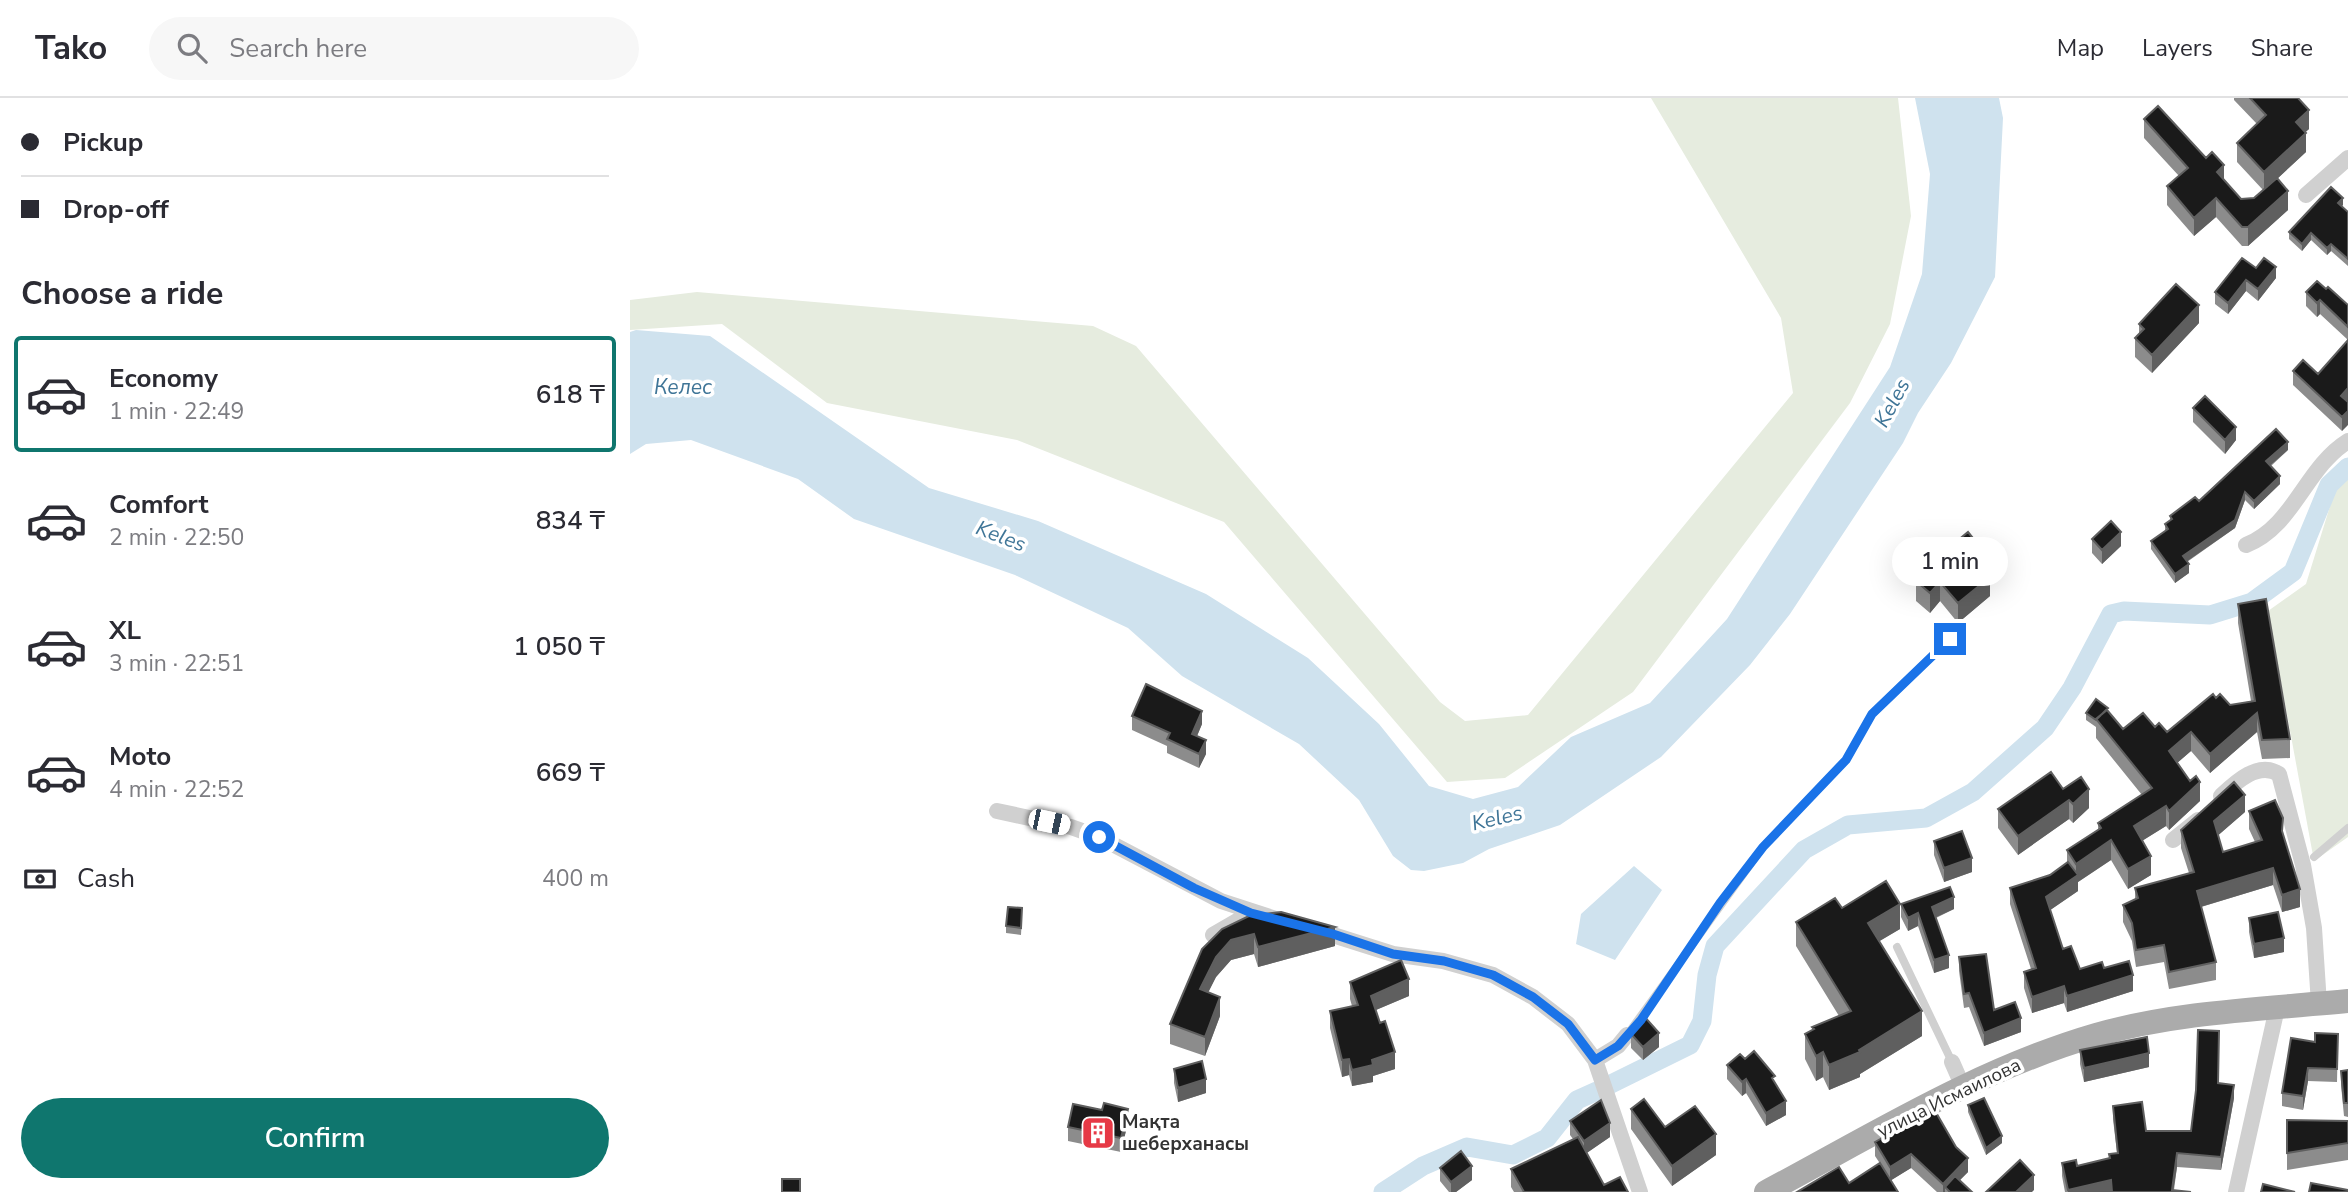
<!DOCTYPE html>
<meta charset="utf-8">
<style>
body{margin:0;font-family:"Nunito Sans",sans-serif;background:#f7f7f7;color:#2b2b33;height:100vh;display:flex;flex-direction:column;font-size:26px;white-space:nowrap}
*{box-sizing:border-box;margin:0}
p{font-size:23px;color:#7c7c81}
.icon{flex:none;width:38px;height:38px;fill:none;stroke:currentColor;stroke-width:2;stroke-linecap:round;stroke-linejoin:round}
.map{position:relative;flex:1;overflow:hidden}
.drawer{display:flex;flex-direction:column;background:#fff;width:630px}
.drawer>*{flex:none}
.hud{display:grid;align-content:center;height:154px;padding:0 21px;background:#fff}
.end{position:absolute;width:32px;height:32px;margin:-16px;border:9px solid #1a73e8;background:#fff;box-shadow:0 0 0 4px #fff}
.from{border-radius:50%}
.bubble{position:absolute;height:49px;border-radius:24px;background:#fff;box-shadow:0 7px 28px #0002;font-size:23px;font-weight:600;line-height:49px;text-align:center}
.car{position:absolute;width:21px;height:42px;margin:-21px -10px;border-radius:9px;box-shadow:0 0 5px 2px #0007;background:linear-gradient(#fff 24%,#345 0 40%,#fff 0 76%,#345 0 86%,#fff 0)}
.hud b{display:flex;align-items:center;gap:24px;height:66px;font-size:26px}
.hud b+b{border-top:2px solid #e1e1e2}
.hud i{width:18px;height:18px;background:#2b2b33}
ul{padding:0;list-style:none}
li{display:flex;align-items:center;gap:21px;height:116px;margin:0 14px 10px;padding:0 7px;border:4px solid transparent;border-radius:7px}
li div{flex:1}
li b{display:block;font-size:26px}
li em{font-style:normal;font-weight:600}
li.active{border-color:#0f766e}
li>.icon{width:63px;height:63px;stroke-width:1.5}
h2{padding:0 21px;font-size:32px;line-height:84px}
.pay{display:flex;align-items:center;gap:18px;height:77px;padding:0 21px;font-size:26px}
.pay p{margin-inline-start:auto}
.button{display:flex;gap:14px;margin-top:auto;padding:14px 21px}
.button a{flex:1;height:80px;border-radius:42px;background:#0f766e;color:#fff;font-size:28px;font-weight:600;line-height:80px;text-align:center}
header{display:flex;align-items:center;gap:42px;box-sizing:border-box;height:98px;padding:0 35px;background:#fff;border-bottom:2px solid #e1e1e2}
header strong{font-size:33px}
nav{display:flex;gap:38px;margin-inline-start:auto;font-size:24px}
.search{width:490px;height:63px;background:#f7f7f7;display:flex;align-items:center;gap:18px;box-sizing:border-box;padding:0 24px;border-radius:38px;color:#7c7c81;font-size:26px}
main{display:flex;flex:1;min-height:0}
.map>svg:first-child{display:block}
.green{fill:#e6ecdf}
.water{fill:#cfe2ee}
.lines{fill:none;stroke-linecap:round;stroke-linejoin:round}
.canal{stroke:#cfe2ee;stroke-width:19}
.service{stroke:#d0d0d0;stroke-width:8}
.minor{stroke:#d0d0d0;stroke-width:16}
.primary{stroke:#ababab;stroke-width:24}
.wall{fill:#8c8c8c}
.shaded-wall{fill:#5f5f5f}
.building{fill:#1a1a1a;stroke:#5f5f5f;stroke-width:2}
.route{stroke:#1a73e8;stroke-width:9}
.labels{text-anchor:middle;dominant-baseline:central;stroke-width:7;stroke-linejoin:round;paint-order:stroke}
.street-label{font-size:19px;fill:#333;stroke:#fff}
.poi-label{font-size:19px;font-weight:bold;fill:#333;stroke:#fff;text-anchor:start}
.water-label{font-size:21px;font-style:italic;fill:#3f7597;stroke:#fff}
</style>
<header>
<strong>Tako</strong>
<div class="search"><svg class="icon" aria-label="search" viewBox="0 0 24 24"><circle cx="10" cy="10" r="6"/><path d="M15 15l6 6"/></svg>Search here</div>
<nav><a>Map</a><a>Layers</a><a>Share</a></nav>
</header>
<main>
<section class="drawer">
<div class="hud">
<b><i class="from"></i>Pickup</b>
<b><i></i>Drop-off</b>
</div>
<h2>Choose a ride</h2>
<ul>
<li class="active"><svg class="icon" aria-label="car" viewBox="0 0 24 24"><path d="M5 17H2v-5l4-1 3-4h7l3 4 3 1v5h-3M9 17h6M6 11h13"/><circle cx="7" cy="17" r="2"/><circle cx="17" cy="17" r="2"/></svg><div><b>Economy</b><p>1 min · 22:49</p></div><em>618 ₸</em></li>
<li><svg class="icon" aria-label="car" viewBox="0 0 24 24"><path d="M5 17H2v-5l4-1 3-4h7l3 4 3 1v5h-3M9 17h6M6 11h13"/><circle cx="7" cy="17" r="2"/><circle cx="17" cy="17" r="2"/></svg><div><b>Comfort</b><p>2 min · 22:50</p></div><em>834 ₸</em></li>
<li><svg class="icon" aria-label="car" viewBox="0 0 24 24"><path d="M5 17H2v-5l4-1 3-4h7l3 4 3 1v5h-3M9 17h6M6 11h13"/><circle cx="7" cy="17" r="2"/><circle cx="17" cy="17" r="2"/></svg><div><b>XL</b><p>3 min · 22:51</p></div><em>1 050 ₸</em></li>
<li><svg class="icon" aria-label="car" viewBox="0 0 24 24"><path d="M5 17H2v-5l4-1 3-4h7l3 4 3 1v5h-3M9 17h6M6 11h13"/><circle cx="7" cy="17" r="2"/><circle cx="17" cy="17" r="2"/></svg><div><b>Moto</b><p>4 min · 22:52</p></div><em>669 ₸</em></li>
</ul>
<div class="pay"><svg class="icon" aria-label="cash" viewBox="0 0 24 24"><path d="M3 7h18v10H3z"/><circle cx="12" cy="12" r="2"/></svg>Cash<p>400 m</p></div>
<div class="button"><a>Confirm</a></div>
</section>
<div class="map">
<svg width="1718" height="1094" viewBox="0 0 1718 1094">
<rect width="100%" height="100%" fill="#fff"/>
<path class="green" d="M1021,0h247l13,118 -21,108 -40,79 -217,289 -128,86 -58,4 -223,-260 -207,-82 -190,-37 -105,-79 -92,6v-30l67,-8 396,34 43,20 304,356 25,19 63,-6 265,-322 -12,-75z
M1718,379v360l-34,24 -46,-250 38,-27 29,-94z"/>
<path class="water" d="M1285,0h84l4,20 -8,159 -44,86 -33,50 -15,30 -113,171 -40,51 -89,92 -101,68 -71,24 -26,14 -39,8 -13,-1 -18,-14 -34,-56 -60,-56 -117,-68 -54,-48 -113,-53 -161,-56 -56,-40 -107,-39 -45,4 -16,10v-122l6,-2 74,6 219,152 109,33 168,73 102,64 71,66 50,62 44,13 45,-12 53,-50 79,-34 77,-84 163,-252 32,-93 8,-100z
M1004,768l28,24 -47,70 -39,-16 5,-30z"/>
<g class="lines">
<path class="canal" d="M979,987l81,-40 12,-24 5,-46 8,-29 89,-96 44,-25 78,-7 47,-26 72,-64 27,-40 39,-74 13,-3 86,4 42,-13 41,-30 36,-87 19,-18
M753,1094l40,-26 44,-19 46,8 34,-17 30,-38 20,-9"/>
<path class="service" d="M1684,759l34,-29
M1267,849l55,115
M997,937l136,-188 83,-87 26,-46 78,-75"/>
<path class="minor" d="M1676,97l42,-37
M1616,447c48,-19 59,-77 102,-104
M1591,698c15,-14 37,-35 58,-22l24,91 11,63 5,76
M367,713l74,16 28,10 122,64 58,19
M1543,742l25,-20
M684,831l79,25 50,7 50,14 40,22 35,27 27,36 45,132
M583,837l38,-22
M965,962l23,-14 9,-11
M1322,964l11,25
M1606,1094l41,-184"/>
<path class="primary" d="M1136,1094c107,-57 213,-123 330,-157 81,-23 168,-26 252,-34"/>
</g>
<path class="wall" d="M1604,0h64l11,31 -4,3 1,20 -29,27 11,31 -40,36h-6l-26,-29 -22,19 -27,-31v-19l12,-10 -35,-38v-19l80,62 17,18 13,-1 9,-8 -26,-28v-19l20,-19 -23,-24z
M1713,107l-1,1 6,6v54l-17,-15 -4,4 -16,-15 -9,11 -13,-12v-7z
M1626,170l20,10 -18,23 -12,-10 -18,23 -13,-10v-12z
M1696,191l22,16v96l-6,30 -49,-46v-14l25,3 30,-34 -28,-26 -3,3 -11,-11v-14z
M1569,225l-47,50 -17,-16v-19l4,-4v-10z
M1563,310l43,32 -11,14 -32,-32z
M1658,352l-17,16 9,18 -26,25 -9,-9 -10,28 -48,34 2,11 -14,10 -24,-34v-8l14,-10v-7l5,-3v-5l29,-15z
M1462,441l29,7 -19,18 -10,-11z
M1355,473l5,25 -32,27 -18,-22 -10,12 -14,-12v-20z
M1608,506l52,135v19l-28,1 -5,-27 -47,41 -19,-22 -14,12 23,38 -31,29 -3,-4 -23,14 8,35 -23,14 -17,-29 -33,22v9l-28,19 13,39 17,20 24,-1 29,23 -66,21 -3,-9 -32,10 -8,-25v-16l7,-3 -21,-65v-16l40,-13 17,-12v-13l31,-20v-7l44,-28 -46,-57v-11l-10,-7v-7l22,-2 15,18 32,-2 12,5 49,-34 14,7 21,-4 -13,-78z
M502,618l70,8 -5,12 9,18 -7,14 -32,-15v-7l-35,-16z
M1433,691l26,19 -16,15 -4,-4 -51,36 -20,-27v-19z
M1619,713l34,24 17,72 -18,5 -9,-27 -72,22 15,55v18l-47,9 -5,-27 -28,5 -4,-26 -9,-19v-17l12,-5v-12l54,-15 -8,-25v-18l64,-18 -27,23 5,17 32,-10 -6,-13z
M1304,743l38,31 -28,10 -10,-27z
M1271,806l53,5 -18,9 13,50 -15,5 -16,-47 -10,5 -7,-14z
M392,817l-1,20 -15,-2v-7z
M1619,820l35,34 -30,6 -5,-26z
M1166,824l104,7 -21,12 43,95 -62,38v3l-31,13 -6,-13 -7,4 -11,-22v-25l7,-4v-3l27,-11 -43,-70z
M592,831l113,17 -77,21 -4,-13 -23,6 -15,17 -8,15 12,24 -15,40 -35,-12v-20z
M1329,859l35,53 27,22 -37,14 -15,-39 -5,1 -5,-37z
M720,884l59,14 -33,14 19,59 -22,7v6l-21,4 -3,-11 -7,2 -12,-49v-17l22,-5 -2,-7z
M1001,936l28,13 -16,13 -12,-12z
M1708,936l-1,48 -29,-1 -5,29 -21,-4v-13l33,-51z
M1450,952l69,17 -65,15 -4,-18z
M1115,961l41,56 -20,11 -20,-33 -4,3 -15,-17v-14z
M544,971l32,24 -28,9 -4,-19z
M1718,972v47l-4,-1 -3,-31v-14z
M1588,985l16,15 -13,72 -44,-3 -3,23 17,2h-126l-3,-16v-13l15,3 32,-7 8,-6 -4,-34v-13l33,25h45z
M1338,1007l34,38 -16,12 -18,-43z
M1001,1011l34,18 51,28 -44,31 -41,-57z
M1657,1022l61,1v39l-61,10z
M940,1023l40,16 -24,16 18,32 24,7h-114l-3,-5v-18l62,-30 -3,-4z
M498,1024l-7,30 -53,-11v-14z
M1245,1044l93,30 -8,8 12,12h-35l-26,-24 -20,12 -16,-24z
M810,1070l32,12 -16,12h-7l-9,-11z"/>
<path class="shaded-wall" d="M1679,12v19l-13,12v-19z
M1676,35v19l-42,39v-19z
M1594,67v19l-7,-12z
M1658,93v19l-40,36v-19z
M1586,100v19l-22,19v-18z
M1713,100v7l-5,5v-7z
M1681,135v7l-9,11v-7z
M1701,146v7l-4,4v-7z
M1646,169v11l-18,23v-12z
M1616,182v11l-18,23v-11z
M1690,202v14l-3,3v-14z
M1569,207v18l-47,50v-18z
M1718,290v13l-7,8v-13z
M1718,313v14l-6,6v-14z
M1606,329v13l-11,14v-14z
M1658,344v8l-22,19v-8z
M1650,378v8l-26,25v-8z
M1615,394v8l-10,28 -52,36v-8z
M1491,434v14l-19,18v-14z
M1355,455v19l-9,-12z
M1559,466v9l-14,10v-9z
M1360,479v19l-32,27v-20z
M1310,484v19l-10,12v-20z
M572,613v13l-10,24v-14z
M1627,615v19l-47,41v-19z
M1561,634v19l-22,19v-19z
M576,642v14l-7,14v-14z
M1570,684v19l-31,29v-19z
M1459,691v19l-16,15v-19z
M1615,697v17l-31,27v-18z
M1439,702v19l-51,36v-19z
M1536,708v20l-32,20v-20z
M1481,742v20l-33,22v9l-32,22v-16l30,-21v-12z
M1521,758v19l-23,14v-20z
M1342,760v14l-28,10v-14z
M1643,770v17l-76,23v-17z
M1670,791v18l-18,5v-17z
M1324,799v12l-22,10v-12z
M1270,806v25l-32,19v-25z
M1288,815v13l-10,5v-13z
M705,829v19l-77,21v-20z
M624,836v20l-23,6 -15,17 -16,32v-20l16,-32 15,-17z
M1654,840v14l-30,6v-14z
M1319,857v13l-15,5v-13z
M1503,877v16l-66,21v-16z
M779,881v17l-38,16v-16z
M1434,888v17l-32,10v-16z
M590,899v19l-15,40v-19z
M1292,913v25l-62,38v3l-31,13v-25l30,-15z
M1391,920v14l-37,14v-13z
M1029,935v14l-16,13v-13z
M765,954v17l-22,7v6l-21,4v-16l20,-10z
M1193,954v25l-7,4v-25z
M1519,955v14l-65,15v-14z
M719,961v16l-7,2v-17z
M1678,970v13l-5,29v-14z
M576,981v14l-28,9v-14z
M1116,981v14l-4,3v-14z
M1604,987v13l-13,72v-13z
M1156,1003v14l-20,11v-13z
M498,1011v13l-7,30v-14z
M980,1025v14l-26,18v-14z
M1086,1036v21l-44,31v-20z
M1372,1038v7l-16,12v-7z
M1547,1055v14l-4,25h-1z
M1281,1056v14l-21,13v-14z
M1338,1060v14l-19,19 -4,-4v5h-2v-8z
M842,1068v14l-16,12h-5v-10z
M1404,1077v15l-2,2h-16z
M1481,1082v12h-43v-2z"/>
<path class="building" d="M1620,0h48l11,12 -13,12 10,11 -42,39 -27,-29 29,-28z
M1528,8l48,52 6,-6 12,13 -7,7 24,27 13,-1 23,-20 11,13 -40,36h-6l-26,-29 -22,20 -27,-32 21,-18 -44,-49z
M1701,89l12,11 -5,5 10,9v47l-17,-15 -4,4 -16,-15 -9,11 -13,-12z
M1612,160l14,10 8,-10 12,9 -18,22 -12,-9 -18,23 -13,-11z
M1687,183l9,8 2,-2 20,18v22l-28,-27 -3,3 -11,-11z
M1546,186l23,21 -47,50 -17,-17 9,-9 -5,-5z
M1718,242v48l-7,8 7,6v9l-6,6 -49,-46 10,-11 15,14z
M1575,298l31,31 -11,13 -32,-32z
M1646,331l12,13 -22,19 14,15 -26,25 -9,-9 -10,28 -52,36 6,8 -14,10 -24,-33 17,-12 -3,-5 7,-5 -2,-3 25,-19 4,4z
M1481,423l10,11 -19,18 -10,-11z
M1338,434l17,21 -9,7 14,17 -32,26 -18,-21 -10,11 -14,-12 11,-15z
M1636,501l24,140 -28,1 -5,-27 -47,41 -19,-22 -22,19 21,30 6,-5 4,6 -31,29 -3,-5 -32,20 17,30 -23,13 -17,-29 -35,24 -9,-14 34,-22 -3,-5 54,-35 -56,-69 11,-9 16,19 20,-16 12,14 4,-4 8,9 46,-38 3,4 4,-4 10,11 25,-4 -17,-97z
M516,586l56,27 -10,23 14,6 -7,14 -32,-15 3,-6 -38,-17z
M1466,601l12,9 -12,12 -10,-7z
M1421,674l12,17 18,-12 8,12 -16,15 -4,-4 -51,36 -20,-27z
M1604,684l11,13 -31,26 9,31 39,-12 -13,-29 26,-11 8,18 -1,13 18,58 -18,6 -9,-27 -76,23 19,71 -47,10 -5,-27 -28,5 -4,-27 -9,-18 15,-7 -3,-10 59,-16 -13,-42z
M1332,733l10,27 -28,10 -10,-27z
M1438,764l10,13 -32,22 17,52 8,-3 9,23 22,-7 2,6 25,-7 4,14 -66,21 -3,-10 -32,11 -8,-25 12,-4 -26,-80 40,-13z
M1256,783l14,23 -32,19 54,88 -63,39 1,2 -31,13 -6,-13 -7,4 -11,-22 9,-5 -2,-2 39,-16 -55,-89 39,-24 7,10z
M1320,789l4,10 -22,10 17,48 -15,5 -16,-47 -10,5 -7,-14z
M378,809l14,1 -1,20 -15,-2z
M651,814l54,15 -77,20 -4,-13 -23,6 -15,17 -16,32 20,8 -15,40 -35,-13 32,-75 20,-20 27,-13z
M1648,814l6,26 -30,6 -5,-26z
M1356,856l8,56 21,-8 6,16 -37,15 -15,-40 -5,1 -5,-37z
M771,862l8,19 -38,17 9,27 5,-2 10,31 -23,8 1,5 -21,5 -3,-11 -7,1 -12,-49 28,-6 -8,-23z
M1013,917l16,18 -16,14 -12,-13z
M1568,932l21,1 -1,52 16,2 -13,72 -44,-4 -5,37 19,2h-79l-1,-12 -43,10 -6,-27 14,-3 1,6 33,-8 -1,-4 9,-1 -5,-47 29,-4 4,29h45l5,-41z
M1685,935l23,1 -1,35 -29,-1 -5,28 -21,-3 9,-55 24,4z
M1517,939l2,16 -65,15 -4,-18z
M1124,953l21,25 -3,2 14,23 -20,12 -20,-34 -4,3 -15,-17 13,-11 5,5z
M572,963l4,18 -28,9 -4,-19z
M1718,972v33h-4l-3,-32z
M1354,1000l18,38 -16,12 -18,-43z
M1014,1001l21,28 30,-21 21,28 -44,32 -41,-57z
M971,1002l9,23 -26,18 -14,-20z
M474,1005l24,6 -7,29 -53,-11 5,-23 29,6z
M1304,1011l22,38 12,11 -25,26 -32,-30 -21,13 -15,-25z
M1657,1022l61,1v22l-61,10z
M948,1039l26,48 16,-8 8,15h-104l-13,-23z
M831,1053l11,15 -21,16 -11,-14z
M1390,1062l14,15 -18,17h-30z
M1250,1065l18,29h-101l42,-25 10,16z
M1325,1078l17,16h-22l-5,-5z
M152,1081h18v13h-18z
M1681,1085l37,7v2h-39z
M1633,1086l32,8h-34z"/>
<g class="lines">
<path class="route" d="M469,739l95,51 57,25 82,21 60,20 51,7 49,14 40,22 35,27 27,36 23,-14 23,-26 79,-117 43,-56 83,-87 26,-46 78,-75"/>
</g>
<defs>
<symbol id="building-square" viewBox="-11 -11 22 22"><rect x="-9" y="-9" width="18" height="18" rx="4" fill="#e63946" stroke="#fff"/><path d="M-4-6H4V6H1V3H-1V6H-4ZM-2.5-4.3h1.7v1.8h-1.7ZM.8-4.3h1.7v1.8H.8ZM-2.5-1h1.7V.8h-1.7ZM.8-1h1.7V.8H.8Z" fill="#fff"/></symbol>
</defs>
<g fill-rule="evenodd">
<use href="#building-square" x="449" y="1016" width="38" height="38"/>
</g>
<g class="labels">
<g class="street-label">
<text transform="translate(1319 1000) rotate(-26)">улица Исмаилова</text>
</g>
<g class="poi-label">
<text x="492" y="1024">Мақта<tspan x="492" dy="22">шеберханасы</tspan></text>
</g>
<g class="water-label">
<text x="53" y="289">Келес</text>
<text transform="translate(1262 305) rotate(-62)">Keles</text>
<text transform="translate(371 438) rotate(21)">Keles</text>
<text transform="translate(867 720) rotate(-13)">Keles</text>
</g>
</g>
</svg>
<i class="end from" style="left:469px;top:739px"></i>
<i class="end" style="left:1320px;top:541px"></i>
<div class="bubble" style="left:1262px;top:439px;width:116px">1 min</div>
<i class="car" style="left:419px;top:724px;rotate:102deg"></i>
</div>
</main>
